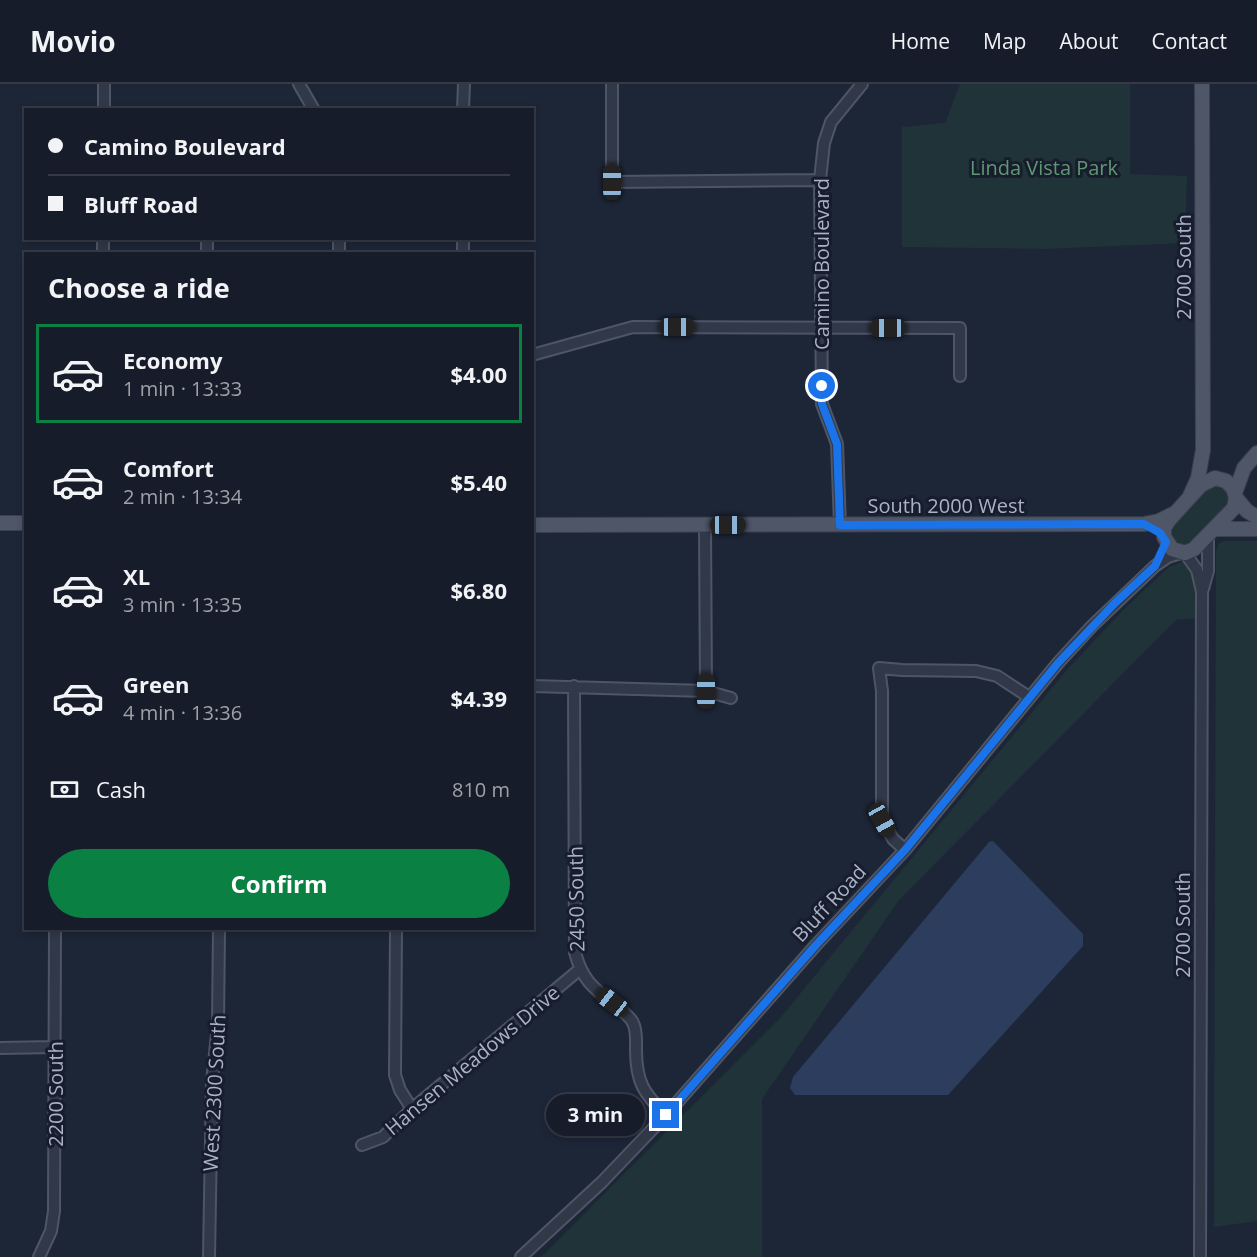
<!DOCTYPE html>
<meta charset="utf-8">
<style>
body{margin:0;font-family:"Open Sans",sans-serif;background:#232935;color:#f1f3f6;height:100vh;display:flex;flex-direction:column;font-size:22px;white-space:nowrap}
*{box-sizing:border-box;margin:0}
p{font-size:20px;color:#9ea1a8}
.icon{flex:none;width:33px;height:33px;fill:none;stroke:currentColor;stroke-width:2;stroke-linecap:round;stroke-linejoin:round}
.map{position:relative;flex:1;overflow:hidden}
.sheet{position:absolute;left:24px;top:168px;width:510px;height:678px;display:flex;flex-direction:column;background:#161c29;border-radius:0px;box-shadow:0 3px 9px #0003,0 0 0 2px #353a46}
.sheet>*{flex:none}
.hud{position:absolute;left:24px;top:24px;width:510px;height:132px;border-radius:0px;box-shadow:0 3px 9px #0003,0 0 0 2px #353a46;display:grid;align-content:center;height:132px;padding:0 24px;background:#161c29}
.end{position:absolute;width:27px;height:27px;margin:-14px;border:8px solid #1a73e8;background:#fff;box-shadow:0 0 0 3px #fff}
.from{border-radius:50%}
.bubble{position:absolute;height:42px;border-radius:21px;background:#161c29;box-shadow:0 3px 9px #0003,0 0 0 2px #353a46;font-size:20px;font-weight:700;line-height:42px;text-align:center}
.car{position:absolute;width:18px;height:36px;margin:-18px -9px;border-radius:8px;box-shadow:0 0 4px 2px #0007;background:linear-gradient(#222 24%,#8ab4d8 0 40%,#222 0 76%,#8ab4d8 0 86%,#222 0)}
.hud b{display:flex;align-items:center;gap:21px;height:57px;font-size:22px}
.hud b+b{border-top:2px solid #353a46}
.hud i{width:15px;height:15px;background:#f1f3f6}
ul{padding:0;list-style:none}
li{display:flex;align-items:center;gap:18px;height:99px;margin:0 12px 9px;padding:0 12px;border:3px solid transparent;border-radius:0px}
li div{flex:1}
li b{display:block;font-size:22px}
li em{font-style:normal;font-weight:700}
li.current{border-color:#0b8043}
li>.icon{width:54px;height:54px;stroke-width:1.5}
h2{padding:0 24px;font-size:27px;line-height:72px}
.pay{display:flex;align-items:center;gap:15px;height:66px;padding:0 24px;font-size:22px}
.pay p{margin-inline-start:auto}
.cta{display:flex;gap:12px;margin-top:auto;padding:12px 24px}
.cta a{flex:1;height:69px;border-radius:36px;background:#0b8043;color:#fff;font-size:24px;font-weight:700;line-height:69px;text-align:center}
header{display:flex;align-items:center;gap:36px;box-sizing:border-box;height:84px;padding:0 30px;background:#161c29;border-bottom:2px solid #353a46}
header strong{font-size:28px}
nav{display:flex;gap:33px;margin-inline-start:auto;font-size:21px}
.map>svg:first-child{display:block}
.green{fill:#1f3338}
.water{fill:#2d3d5e}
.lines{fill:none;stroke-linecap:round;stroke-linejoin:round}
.minor-casing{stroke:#4e5566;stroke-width:14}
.major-casing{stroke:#3a4151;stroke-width:16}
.minor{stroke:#313848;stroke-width:10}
.major{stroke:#4e5668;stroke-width:14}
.route{stroke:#1a73e8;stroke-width:8}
.labels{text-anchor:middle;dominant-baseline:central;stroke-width:6;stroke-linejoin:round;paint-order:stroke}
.park-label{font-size:20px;fill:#609773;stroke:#171d2c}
.street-label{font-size:20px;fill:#aab2c5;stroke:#171d2c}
</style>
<header>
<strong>Movio</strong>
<nav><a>Home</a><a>Map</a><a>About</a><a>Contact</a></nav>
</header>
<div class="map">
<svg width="1257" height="1173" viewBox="0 0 1257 1173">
<rect width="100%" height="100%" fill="#1d2637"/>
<path class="green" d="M960,0h170v90l57,2 -2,67 -140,6 -143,-2v-120l43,-4z
M1214,401c13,1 18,11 12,22l-34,36c-8,4 -15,3 -20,-5v-11l35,-38z
M1224,457h33v680l-43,6 2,-676 3,-8z
M1182,478l4,1 8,15 2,40 -20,2 -277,280 -137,199v158h-221l239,-239 286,-347 58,-62 45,-42z"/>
<path class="water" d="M993,757l90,93v12l-135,149h-153l-5,-7 3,-11 196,-235z"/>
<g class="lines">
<defs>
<path id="minor" d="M299,0l15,26
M612,0v98l208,-2
M104,26v-26
M463,26l1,-26
M103,154v16
M207,154v16
M339,154v16
M463,170v-16
M532,271l101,-28 327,1v48
M705,441l1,166
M840,441l-3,-81 -15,-40 -2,-224 4,-37 7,-21 31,-38
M1185,469l12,17 5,22 -2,665
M1203,505l5,-18v-36
M532,602l174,5 25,7
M574,602l1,266c7,29 20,37 41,54 6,5 14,10 17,17 4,7 3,19 3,27 0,32 8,44 30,65
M905,766l-12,-11 -11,-19v-129l-3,-23 23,2 74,1 21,5 32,21
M396,844l-1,147 5,15 12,19
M0,964l54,-1
M362,1061l21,-8 29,-28 167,-139
M39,1173l12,-26 3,-20 1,-283
M209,1173l3,-175 6,-57 1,-97
M521,1173l81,-75 64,-67 150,-170 89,-95 153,-187 34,-37 63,-60 13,-9 13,-4"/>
<path id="major" d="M1215,394l11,3 7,7 3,10 -2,10 -40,41 -9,4 -13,-4 -8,-12v-9l5,-8 32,-35z
M1235,409l9,-25 13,-15
M1189,414l9,-20 5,-28 -1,-366
M1236,414l11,13 10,6
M0,439h26
M532,441l612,-1 15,-3 16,-8
M1214,445h43"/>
</defs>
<use href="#minor" class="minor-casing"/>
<use href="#major" class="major-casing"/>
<use href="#minor" class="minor"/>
<use href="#major" class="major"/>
</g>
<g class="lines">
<path class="route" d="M666,1031l150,-170 89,-95 153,-187 57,-60 40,-37 11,-24 -6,-9 -16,-9 -304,1 -3,-81 -15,-40v-18"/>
</g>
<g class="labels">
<g class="park-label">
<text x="1044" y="83">Linda Vista Park</text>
</g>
<g class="street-label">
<text transform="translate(821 180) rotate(-90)">Camino Boulevard</text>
<text transform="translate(1183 183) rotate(-90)">2700 South</text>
<text x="946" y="421">South 2000 West</text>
<text transform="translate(576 815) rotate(-91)">2450 South</text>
<text transform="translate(829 819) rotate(-47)">Bluff Road</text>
<text transform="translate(1182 841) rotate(-90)">2700 South</text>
<text transform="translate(472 976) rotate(-40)">Hansen Meadows Drive</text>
<text transform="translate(214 1009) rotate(-87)">West 2300 South</text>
<text transform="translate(55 1010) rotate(-90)">2200 South</text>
</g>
</g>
</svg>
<i class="end from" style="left:822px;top:302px"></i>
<i class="end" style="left:666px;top:1031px"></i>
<div class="bubble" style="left:546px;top:1010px;width:99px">3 min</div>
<i class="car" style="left:612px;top:98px;rotate:0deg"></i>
<i class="car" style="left:677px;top:243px;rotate:90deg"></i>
<i class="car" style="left:888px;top:244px;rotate:270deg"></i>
<i class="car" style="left:728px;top:441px;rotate:90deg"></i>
<i class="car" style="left:706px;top:607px;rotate:0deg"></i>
<i class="car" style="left:882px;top:736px;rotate:151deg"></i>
<i class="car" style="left:612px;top:918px;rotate:308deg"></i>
<div class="hud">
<b><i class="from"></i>Camino Boulevard</b>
<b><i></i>Bluff Road</b>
</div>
<section class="sheet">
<h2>Choose a ride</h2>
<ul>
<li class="current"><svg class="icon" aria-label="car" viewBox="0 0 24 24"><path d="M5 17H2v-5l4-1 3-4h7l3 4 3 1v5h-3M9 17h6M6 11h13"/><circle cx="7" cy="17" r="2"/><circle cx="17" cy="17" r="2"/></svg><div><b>Economy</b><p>1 min · 13:33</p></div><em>$4.00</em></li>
<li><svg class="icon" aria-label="car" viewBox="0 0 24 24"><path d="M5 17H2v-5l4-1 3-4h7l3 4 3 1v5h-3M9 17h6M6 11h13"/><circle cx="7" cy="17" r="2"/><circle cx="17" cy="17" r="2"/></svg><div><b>Comfort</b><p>2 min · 13:34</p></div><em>$5.40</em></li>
<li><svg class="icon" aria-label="car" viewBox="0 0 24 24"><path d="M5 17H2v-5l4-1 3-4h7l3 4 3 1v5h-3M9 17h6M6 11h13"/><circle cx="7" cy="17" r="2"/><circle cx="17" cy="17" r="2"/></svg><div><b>XL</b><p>3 min · 13:35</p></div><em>$6.80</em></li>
<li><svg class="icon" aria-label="car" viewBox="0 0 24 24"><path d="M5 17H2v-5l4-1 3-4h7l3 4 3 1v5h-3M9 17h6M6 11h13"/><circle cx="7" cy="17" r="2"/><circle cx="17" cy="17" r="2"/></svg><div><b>Green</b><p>4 min · 13:36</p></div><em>$4.39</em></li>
</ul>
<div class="pay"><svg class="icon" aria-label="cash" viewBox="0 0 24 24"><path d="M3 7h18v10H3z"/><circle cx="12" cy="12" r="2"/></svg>Cash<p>810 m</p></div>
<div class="cta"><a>Confirm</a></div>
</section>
</div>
